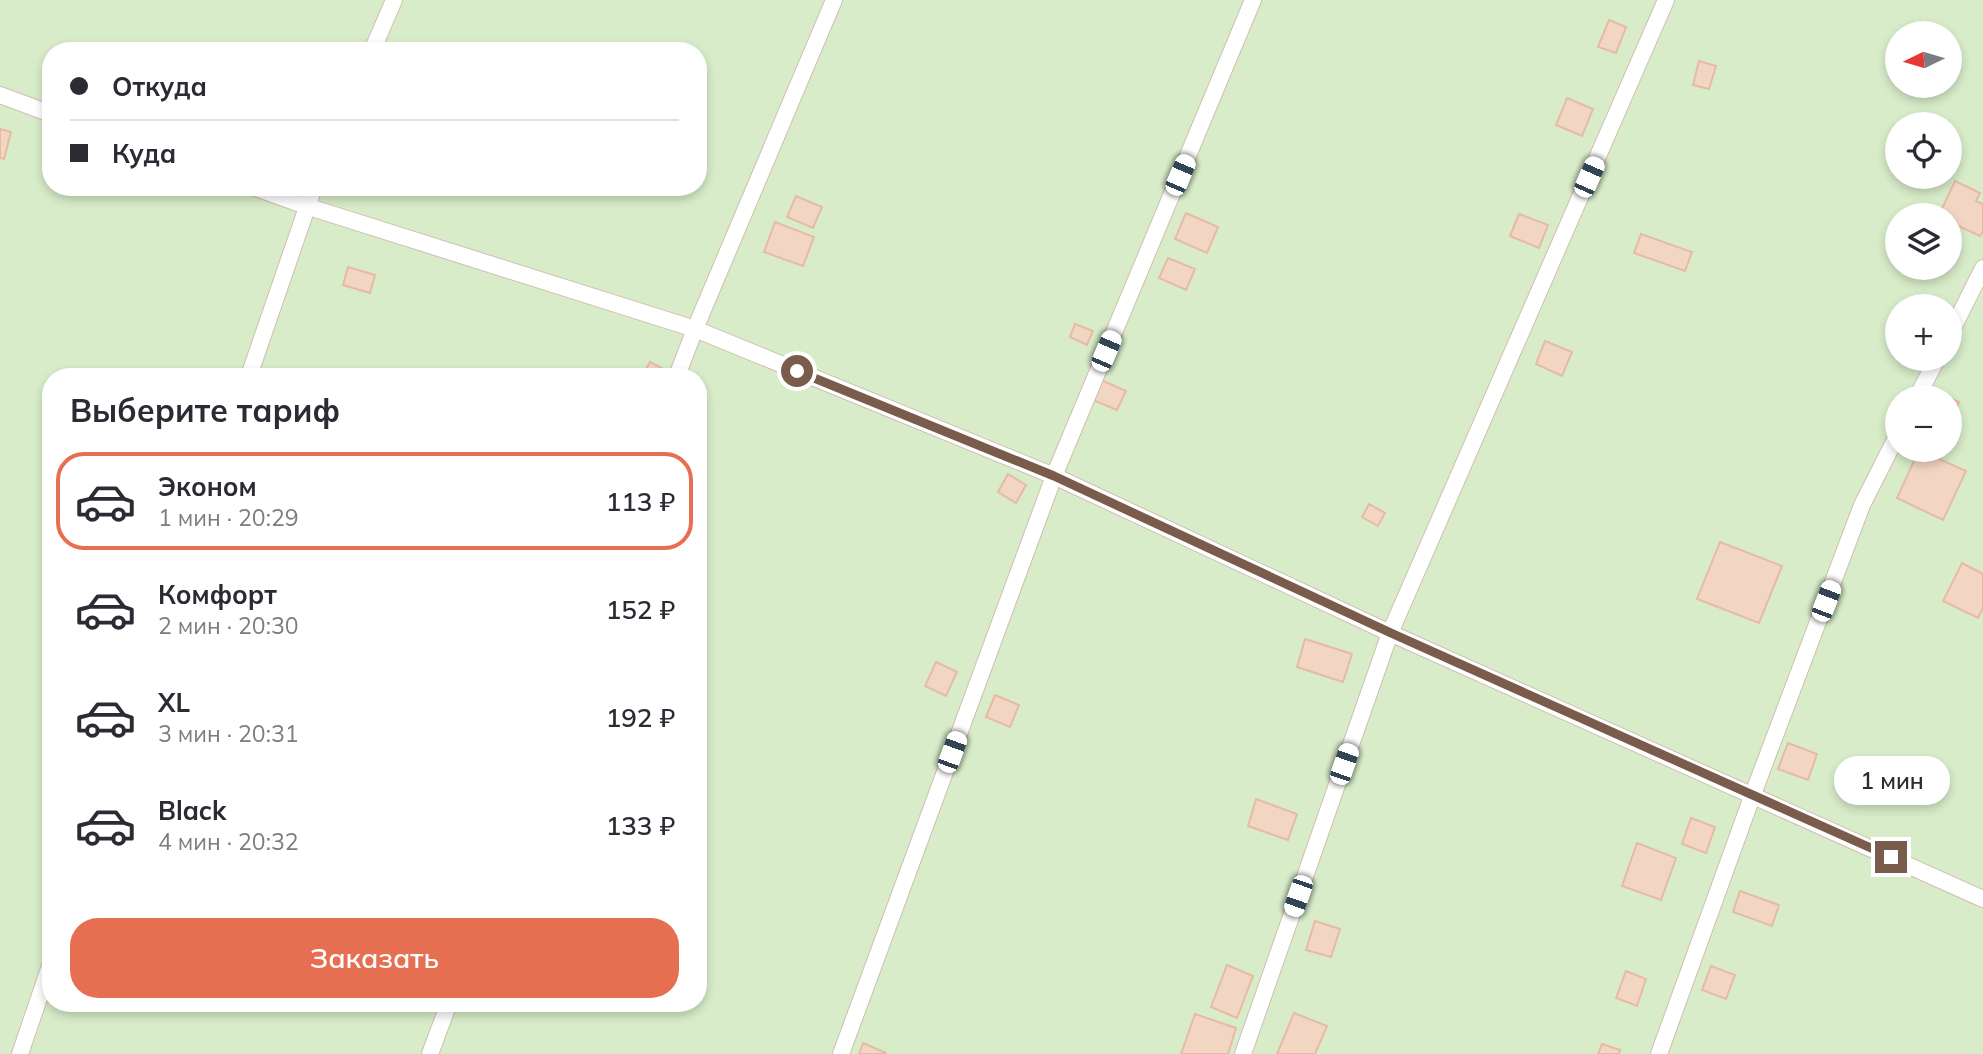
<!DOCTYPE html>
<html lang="ru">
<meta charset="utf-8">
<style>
body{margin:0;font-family:Mulish,sans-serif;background:#f7f7f7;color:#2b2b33;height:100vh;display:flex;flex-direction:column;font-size:26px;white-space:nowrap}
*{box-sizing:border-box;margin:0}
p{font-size:23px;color:#7c7c81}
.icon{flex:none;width:38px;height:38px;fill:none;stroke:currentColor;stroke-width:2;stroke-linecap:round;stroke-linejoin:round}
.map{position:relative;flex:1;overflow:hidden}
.details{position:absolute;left:42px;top:368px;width:665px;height:644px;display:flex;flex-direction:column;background:#fff;border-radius:28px;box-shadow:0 4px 10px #0003}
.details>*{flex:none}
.top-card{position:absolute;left:42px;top:42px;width:665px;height:154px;border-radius:28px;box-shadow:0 4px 10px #0003;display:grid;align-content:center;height:154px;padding:0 28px;background:#fff}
.needle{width:46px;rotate:265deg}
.fabs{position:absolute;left:1885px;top:21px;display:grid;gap:14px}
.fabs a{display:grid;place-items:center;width:77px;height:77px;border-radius:50%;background:#fff;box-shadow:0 4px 10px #0003;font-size:35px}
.end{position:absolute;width:32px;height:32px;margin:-16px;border:9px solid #7a5c4d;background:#fff;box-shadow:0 0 0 4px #fff}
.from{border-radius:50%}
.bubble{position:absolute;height:49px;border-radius:24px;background:#fff;box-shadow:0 4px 10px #0003;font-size:23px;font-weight:600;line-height:49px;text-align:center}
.car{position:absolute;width:21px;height:42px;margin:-21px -10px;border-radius:9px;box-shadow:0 0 5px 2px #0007;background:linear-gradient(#fff 24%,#345 0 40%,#fff 0 76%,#345 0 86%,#fff 0)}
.top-card b{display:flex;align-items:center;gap:24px;height:66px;font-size:26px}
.top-card b+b{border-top:2px solid #e1e1e2}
.top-card i{width:18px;height:18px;background:#2b2b33}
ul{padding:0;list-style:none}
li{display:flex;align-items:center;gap:21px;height:98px;margin:0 14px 10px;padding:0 14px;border:4px solid transparent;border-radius:28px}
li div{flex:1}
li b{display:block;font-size:26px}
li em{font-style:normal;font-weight:600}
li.active{border-color:#e76f51}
li>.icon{width:63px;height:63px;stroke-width:1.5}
h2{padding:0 28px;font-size:32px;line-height:84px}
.button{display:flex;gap:14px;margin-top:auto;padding:14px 28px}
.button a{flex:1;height:80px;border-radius:28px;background:#e76f51;color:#fff;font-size:28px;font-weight:600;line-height:80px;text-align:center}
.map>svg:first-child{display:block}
.green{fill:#d8ecc9;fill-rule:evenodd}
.building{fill:#f3d5c3;stroke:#e6bba3;stroke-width:2}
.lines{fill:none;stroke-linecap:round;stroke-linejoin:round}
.lane-casing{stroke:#d1beb0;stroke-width:18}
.lane{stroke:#fff;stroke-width:16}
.route{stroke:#7a5c4d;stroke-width:9}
</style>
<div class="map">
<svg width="1983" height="1054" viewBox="0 0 1983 1054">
<rect width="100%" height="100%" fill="#fdf6ec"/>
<path class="green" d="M0,0h1983v1054h-1983zM1897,33h53v53h-53zM51,51h647v136h-647zM1897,124h53v53h-53zM1897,215h53v53h-53zM1897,306h53v53h-53zM51,376h647v627h-647zM1897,397h53v53h-53z"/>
<path class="building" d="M1609,20l17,7 -10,26 -18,-6z
M1699,61l17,5 -7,23 -16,-4z
M1567,98l26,11 -11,27 -26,-11z
M0,129l11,3 -7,27 -4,-1z
M1955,181l25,12 -4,8 7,3v27l-3,5 -30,-14v-7h-11z
M796,196l26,11 -9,21 -26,-11z
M1186,213l32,14 -11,26 -32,-14z
M1519,214l29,11 -9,23 -29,-12z
M775,222l39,15 -11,29 -39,-14z
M1641,234l51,18 -7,19 -51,-18z
M1168,258l27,11 -9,21 -27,-12z
M348,267l27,8 -5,18 -27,-8z
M1075,324l18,7 -6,14 -17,-8z
M1545,341l27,11 -10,24 -26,-12z
M650,362l17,9 -2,5h-23z
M1101,380l25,11 -9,19 -24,-10z
M1950,398l9,4 -9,23z
M1919,450l47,21 -23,49 -46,-22z
M1008,474l18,11 -10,18 -18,-11z
M1369,504l16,9 -7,13 -16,-9z
M1720,542l62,24 -23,57 -62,-24z
M1962,563l21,11v34l-5,10 -35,-17z
M1305,639l47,15 -9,28 -46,-15z
M936,662l21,10 -11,24 -21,-10z
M51,667v26l-7,-2z
M995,695l24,10 -9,22 -24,-10z
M1788,743l29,11 -9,26 -30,-11z
M1256,799l41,15 -9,26 -40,-14z
M1691,818l24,9 -9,26 -24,-9z
M1637,843l39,15 -15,42 -39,-14z
M1740,891l39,14 -7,21 -39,-14z
M1315,921l25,8 -9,28 -25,-7z
M1227,965l26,11 -16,42 -26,-11z
M1711,966l24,9 -9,24 -24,-9z
M1626,971l20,8 -9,27 -21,-8z
M1294,1013l33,13 -12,28h-38z
M1195,1014l41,14 -8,26h-47z
M863,1043l23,10v1h-27z
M1602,1044l18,6 -1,4h-21z"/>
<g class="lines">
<defs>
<path id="lane" d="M372,51l22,-51
M0,95l51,19
M253,187l53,19 389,123 359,147 336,157 593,266
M1950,334l33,-66
M249,376l65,-189
M677,376l18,-47 139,-329
M1917,397l20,-38
M20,1054l31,-91
M430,1054l19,-51
M841,1054l213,-578 199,-476
M1243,1054l147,-421 276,-633
M1659,1054l94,-260 109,-289 35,-69"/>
</defs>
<use href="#lane" class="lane-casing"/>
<use href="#lane" class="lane"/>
</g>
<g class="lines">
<path class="route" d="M797,371l257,105 337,157 500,224"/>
</g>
</svg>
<div class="fabs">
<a><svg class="needle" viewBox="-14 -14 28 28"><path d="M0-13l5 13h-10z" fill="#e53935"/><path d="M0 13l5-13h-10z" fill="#7c7c81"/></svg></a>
<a><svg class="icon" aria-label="locate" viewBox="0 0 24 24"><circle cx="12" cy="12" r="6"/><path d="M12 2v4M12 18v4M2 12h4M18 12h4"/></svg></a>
<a><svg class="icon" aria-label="layers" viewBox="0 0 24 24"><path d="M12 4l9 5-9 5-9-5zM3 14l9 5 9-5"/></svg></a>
<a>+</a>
<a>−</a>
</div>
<i class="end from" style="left:797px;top:371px"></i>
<i class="end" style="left:1891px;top:857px"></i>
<div class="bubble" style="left:1834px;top:756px;width:116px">1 мин</div>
<i class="car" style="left:1180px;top:175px;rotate:23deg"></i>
<i class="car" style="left:1589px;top:177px;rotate:24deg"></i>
<i class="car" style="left:1106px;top:351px;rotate:23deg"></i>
<i class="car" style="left:1826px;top:601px;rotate:21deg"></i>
<i class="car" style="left:952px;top:752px;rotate:20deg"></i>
<i class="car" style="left:1344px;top:764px;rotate:19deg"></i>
<i class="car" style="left:1298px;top:896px;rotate:199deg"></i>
<div class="top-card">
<b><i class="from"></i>Откуда</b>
<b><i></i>Куда</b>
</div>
<section class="details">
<h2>Выберите тариф</h2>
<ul>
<li class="active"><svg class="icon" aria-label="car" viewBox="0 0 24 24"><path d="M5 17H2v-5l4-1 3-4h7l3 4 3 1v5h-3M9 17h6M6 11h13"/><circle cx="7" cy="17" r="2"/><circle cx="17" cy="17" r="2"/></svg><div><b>Эконом</b><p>1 мин · 20:29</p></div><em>113 ₽</em></li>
<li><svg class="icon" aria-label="car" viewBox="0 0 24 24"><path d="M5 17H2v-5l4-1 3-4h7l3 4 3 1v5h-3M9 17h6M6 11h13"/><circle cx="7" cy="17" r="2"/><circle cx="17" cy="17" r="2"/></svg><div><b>Комфорт</b><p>2 мин · 20:30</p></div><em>152 ₽</em></li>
<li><svg class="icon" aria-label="car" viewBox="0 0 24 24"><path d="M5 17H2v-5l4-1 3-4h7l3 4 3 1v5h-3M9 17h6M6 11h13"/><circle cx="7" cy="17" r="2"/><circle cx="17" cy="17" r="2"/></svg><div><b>XL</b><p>3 мин · 20:31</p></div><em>192 ₽</em></li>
<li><svg class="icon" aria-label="car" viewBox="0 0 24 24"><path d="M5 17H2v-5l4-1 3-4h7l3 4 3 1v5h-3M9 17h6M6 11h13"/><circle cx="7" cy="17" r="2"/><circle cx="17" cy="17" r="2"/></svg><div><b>Black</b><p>4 мин · 20:32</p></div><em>133 ₽</em></li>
</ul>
<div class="button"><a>Заказать</a></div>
</section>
</div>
